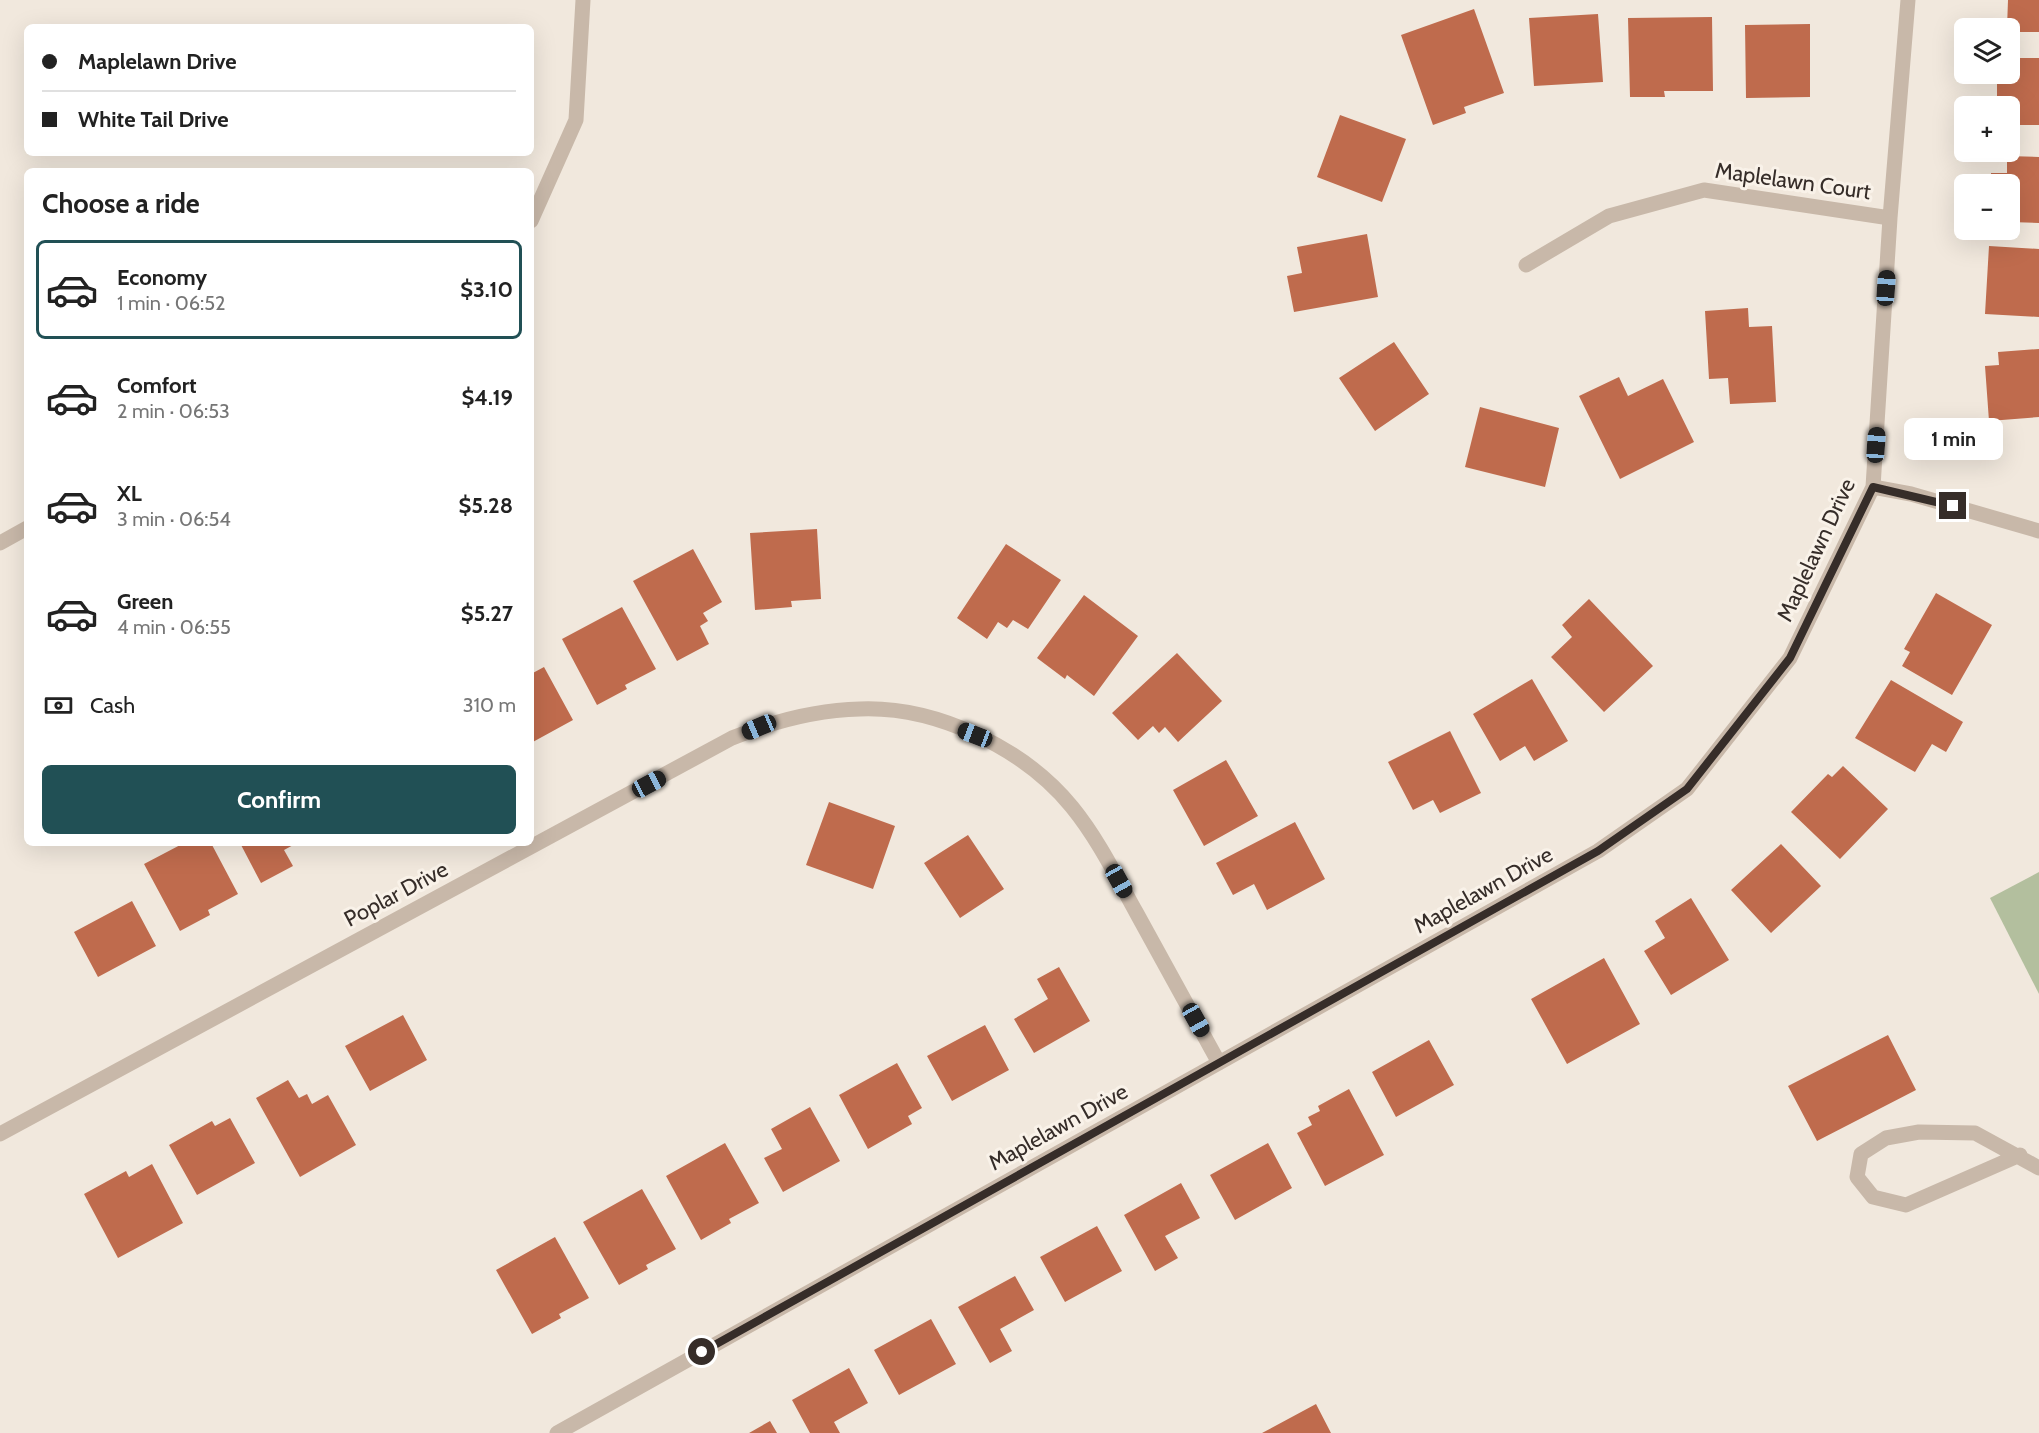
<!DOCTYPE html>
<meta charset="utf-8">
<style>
body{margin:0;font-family:Cabin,sans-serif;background:#f6f6f6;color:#222;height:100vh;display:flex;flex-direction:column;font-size:22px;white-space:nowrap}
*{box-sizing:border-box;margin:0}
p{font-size:20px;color:#767676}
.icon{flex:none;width:33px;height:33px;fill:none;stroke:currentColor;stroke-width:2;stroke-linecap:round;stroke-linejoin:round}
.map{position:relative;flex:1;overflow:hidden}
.sheet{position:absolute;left:24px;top:168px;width:510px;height:678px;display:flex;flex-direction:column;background:#fff;border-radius:9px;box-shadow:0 6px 24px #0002}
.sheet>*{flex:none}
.guide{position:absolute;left:24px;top:24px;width:510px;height:132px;border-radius:9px;box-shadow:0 6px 24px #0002;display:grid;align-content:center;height:132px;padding:0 18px;background:#fff}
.controls{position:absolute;left:1954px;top:18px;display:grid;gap:12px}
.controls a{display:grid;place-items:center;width:66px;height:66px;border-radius:9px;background:#fff;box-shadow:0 6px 24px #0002;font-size:30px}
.end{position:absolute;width:27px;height:27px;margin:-14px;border:8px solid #362d29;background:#fff;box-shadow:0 0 0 3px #fff}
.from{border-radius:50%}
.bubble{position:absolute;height:42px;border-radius:9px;background:#fff;box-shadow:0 6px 24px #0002;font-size:20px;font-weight:700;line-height:42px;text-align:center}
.car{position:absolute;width:18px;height:36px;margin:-18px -9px;border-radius:8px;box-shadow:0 0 4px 2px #0007;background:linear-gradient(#222 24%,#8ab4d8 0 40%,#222 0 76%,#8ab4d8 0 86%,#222 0)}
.guide b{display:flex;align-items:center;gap:21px;height:57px;font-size:22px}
.guide b+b{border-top:2px solid #e0e0e0}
.guide i{width:15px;height:15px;background:#222}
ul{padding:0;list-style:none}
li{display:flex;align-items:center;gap:18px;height:99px;margin:0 12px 9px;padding:0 6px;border:3px solid transparent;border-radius:9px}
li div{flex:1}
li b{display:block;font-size:22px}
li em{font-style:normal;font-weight:700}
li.current{border-color:#215055}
li>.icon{width:54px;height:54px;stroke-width:1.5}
h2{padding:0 18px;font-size:27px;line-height:72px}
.pay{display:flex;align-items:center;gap:15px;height:66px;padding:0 18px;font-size:22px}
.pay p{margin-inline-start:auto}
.primary-button{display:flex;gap:12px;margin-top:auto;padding:12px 18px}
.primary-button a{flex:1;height:69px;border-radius:9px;background:#215055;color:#fff;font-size:24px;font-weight:700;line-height:69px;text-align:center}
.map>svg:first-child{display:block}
.green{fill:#b3bf9e}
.building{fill:#bf6b4d}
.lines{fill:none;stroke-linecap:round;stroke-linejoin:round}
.lane{stroke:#c8b8a9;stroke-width:15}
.street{stroke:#c8b8a9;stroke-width:15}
.route{stroke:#362d29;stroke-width:8}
.labels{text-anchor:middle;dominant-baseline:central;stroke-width:6;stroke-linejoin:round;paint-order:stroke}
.street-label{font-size:22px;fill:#362d29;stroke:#f9f2e9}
</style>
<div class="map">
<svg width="2039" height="1433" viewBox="0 0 2039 1433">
<rect width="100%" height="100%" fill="#f1e8dd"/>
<path class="green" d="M2039,872v122l-49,-96z"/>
<path class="building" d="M2008,0h31v32h-29l-3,-4z
M1474,9l30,84 -40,14 2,6 -33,12 -32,-90z
M1598,14l5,68 -69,4 -5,-68z
M1712,17l1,74h-49l1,6h-35l-2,-79z
M1810,24v73l-64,1 -1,-73z
M2010,58h29v67h-29v-19h-13v-32h13z
M1340,115l66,24 -24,63 -65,-25z
M2007,156l32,1v66l-29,-1v-38h-19v-11h16z
M1367,234l11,63 -84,15 -7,-36 15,-3 -5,-26z
M1989,246l50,3v68l-54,-3z
M1748,308l1,19 23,-1 4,76 -46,2 -2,-26 -19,1 -4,-68z
M1394,342l35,52 -54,37 -36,-53z
M2039,349v68l-50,4 -4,-55 14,-1 -1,-13z
M1619,377l9,19 35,-17 31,63 -74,37 -41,-83z
M1480,407l79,21 -14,59 -80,-20z
M817,529l4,70 -30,2 1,6 -37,3 -5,-77z
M1006,544l55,36 -33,49 -15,-9 -6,8 -9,-6 -11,17 -30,-21z
M693,549l29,53 -19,11 5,8 -8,5 9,18 -32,17 -44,-80z
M1936,593l56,32 -40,70 -50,-29 8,-14 -6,-3z
M1084,595l54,41 -44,60 -27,-21 -2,4 -28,-21z
M1589,599l64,67 -49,46 -53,-55 21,-20 -10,-12z
M622,607l34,62 -31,16 2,4 -30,16 -35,-66z
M1177,653l45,48 -44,41 -13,-15 -6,6 -6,-7 -15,14 -26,-27z
M544,667l29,53 -42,23v-69z
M1532,679l36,62 -34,20 -9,-15 -25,15 -27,-47z
M1891,680l72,42 -17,30 -14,-8 -17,28 -60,-34z
M1450,731l31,62 -41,20 -7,-13 -20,10 -25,-48z
M1226,760l32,56 -54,30 -31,-56z
M1843,766l45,43 -48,50 -49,-47 37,-38 4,3z
M829,802l66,24 -22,63 -67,-24z
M1295,822l30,57 -58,31 -13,-26 -21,11 -17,-32z
M968,835l36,54 -44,29 -36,-55z
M184,843h27l27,51 -30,16 2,5 -30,16 -36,-67z
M240,843h57l-13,7 9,16 -32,17z
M1781,844l40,42 -50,47 -40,-43z
M1691,898l38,62 -58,35 -27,-44 21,-13 -10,-17z
M132,901l24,45 -58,31 -24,-45z
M1604,958l36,66 -73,40 -36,-65z
M1059,967l31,54 -56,32 -20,-34 34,-20 -11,-20z
M403,1015l24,45 -57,31 -25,-45z
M985,1025l24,45 -57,31 -25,-45z
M1888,1035l28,55 -99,51 -29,-55z
M1429,1040l25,45 -58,32 -24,-45z
M897,1063l25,45 -14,8 4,8 -44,25 -29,-54z
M288,1080l11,18 8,-4 5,10 16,-9 28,50 -56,32 -44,-79z
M1349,1089l35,66 -59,31 -28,-53 15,-8 -4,-8 12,-6 -2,-5z
M810,1107l30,54 -57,31 -19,-34 18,-9 -11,-20z
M230,1118l25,45 -58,32 -28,-50 43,-24 3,5z
M725,1143l34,60 -30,16 2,4 -30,17 -35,-64z
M1268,1143l24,45 -57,32 -25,-45z
M152,1164l31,59 -65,35 -34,-64 42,-23 3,6z
M1181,1183l19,35 -35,18 13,22 -23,13 -31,-56z
M642,1189l34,60 -30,16 2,4 -29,16 -36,-63z
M1097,1226l25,45 -57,31 -25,-45z
M555,1237l34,61 -30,16 2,4 -29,16 -36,-64z
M1015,1276l19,34 -34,19 12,22 -22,12 -32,-56z
M931,1319l25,45 -57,31 -25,-45z
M849,1368l19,35 -34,19 6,11h-30l-18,-33z
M1316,1404l15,29h-69z
M770,1421l7,12h-28z"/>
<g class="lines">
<path class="lane" d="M2020,1155l-114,50 -33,-8 -16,-20 4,-23 25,-16 33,-6 56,1 64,35"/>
<path class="street" d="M531,221l45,-101 7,-120
M1526,265l83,-49 95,-26 186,28
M1873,487l38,7 128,37
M0,543l27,-15
M0,1134l732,-396c42,-17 83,-28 128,-29 76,-3 164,39 212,98 26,32 44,69 64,105 27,50 55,100 83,151
M557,1433l1041,-582 89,-62 103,-131 83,-171 17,-269 18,-218"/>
</g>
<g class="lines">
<path class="route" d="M702,1352l896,-501 89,-62 103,-131 83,-171 80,19"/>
</g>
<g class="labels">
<g class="street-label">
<text transform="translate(1793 181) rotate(8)">Maplelawn Court</text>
<text transform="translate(1816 550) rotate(-65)">Maplelawn Drive</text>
<text transform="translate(1483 890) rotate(-29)">Maplelawn Drive</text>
<text transform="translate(396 894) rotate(-28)">Poplar Drive</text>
<text transform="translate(1058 1127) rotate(-29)">Maplelawn Drive</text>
</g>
</g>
</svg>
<div class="controls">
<a><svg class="icon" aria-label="layers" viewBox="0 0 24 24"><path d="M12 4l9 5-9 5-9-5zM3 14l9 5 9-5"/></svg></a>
<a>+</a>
<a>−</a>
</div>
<i class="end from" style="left:702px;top:1352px"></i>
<i class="end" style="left:1953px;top:506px"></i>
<div class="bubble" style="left:1904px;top:418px;width:99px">1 min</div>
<i class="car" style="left:1886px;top:288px;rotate:4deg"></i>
<i class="car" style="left:1876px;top:445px;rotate:4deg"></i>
<i class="car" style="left:759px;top:727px;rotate:247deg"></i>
<i class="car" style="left:975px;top:735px;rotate:291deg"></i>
<i class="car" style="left:649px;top:784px;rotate:62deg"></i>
<i class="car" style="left:1119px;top:881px;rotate:151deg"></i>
<i class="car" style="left:1196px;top:1020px;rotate:151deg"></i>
<div class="guide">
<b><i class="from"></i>Maplelawn Drive</b>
<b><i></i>White Tail Drive</b>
</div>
<section class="sheet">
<h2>Choose a ride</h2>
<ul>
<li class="current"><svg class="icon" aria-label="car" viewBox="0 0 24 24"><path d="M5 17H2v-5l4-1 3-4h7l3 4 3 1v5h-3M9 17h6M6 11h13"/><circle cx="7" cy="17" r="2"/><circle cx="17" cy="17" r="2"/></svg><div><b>Economy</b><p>1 min · 06:52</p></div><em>$3.10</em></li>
<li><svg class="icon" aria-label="car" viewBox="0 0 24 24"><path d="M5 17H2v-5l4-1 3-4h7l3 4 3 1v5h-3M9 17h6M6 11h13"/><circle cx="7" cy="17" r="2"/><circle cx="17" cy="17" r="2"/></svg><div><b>Comfort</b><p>2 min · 06:53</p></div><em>$4.19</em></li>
<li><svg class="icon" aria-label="car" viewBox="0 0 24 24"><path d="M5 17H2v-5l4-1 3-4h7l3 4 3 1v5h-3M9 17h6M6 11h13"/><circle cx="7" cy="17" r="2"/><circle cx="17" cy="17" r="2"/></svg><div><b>XL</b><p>3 min · 06:54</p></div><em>$5.28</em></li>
<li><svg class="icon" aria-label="car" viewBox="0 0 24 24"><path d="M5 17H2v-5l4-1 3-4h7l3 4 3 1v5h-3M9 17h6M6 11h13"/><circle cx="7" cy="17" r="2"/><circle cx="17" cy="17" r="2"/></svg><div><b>Green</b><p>4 min · 06:55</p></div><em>$5.27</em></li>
</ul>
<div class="pay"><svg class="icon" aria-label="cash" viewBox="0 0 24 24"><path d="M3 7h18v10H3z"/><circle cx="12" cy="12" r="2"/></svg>Cash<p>310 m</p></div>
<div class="primary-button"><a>Confirm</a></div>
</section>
</div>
